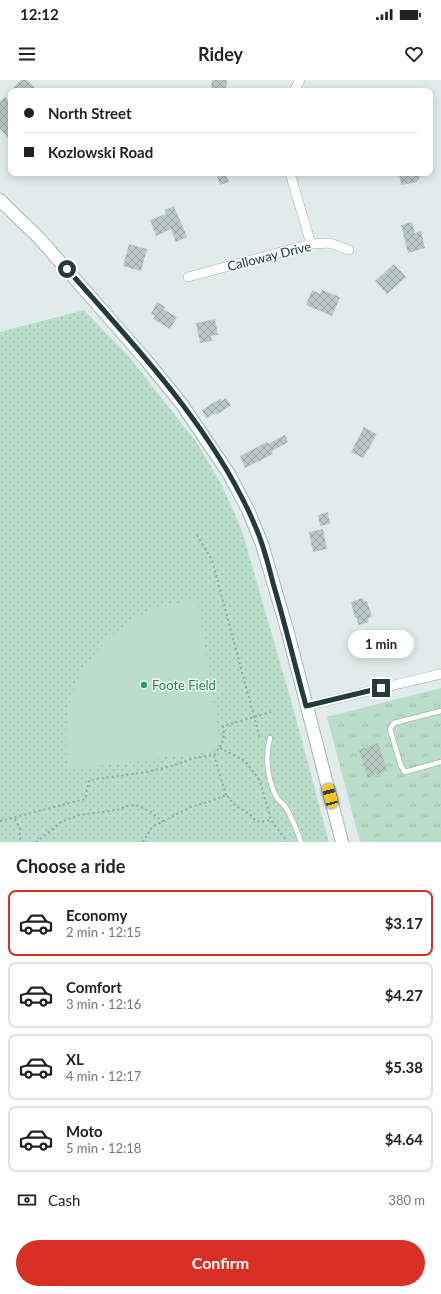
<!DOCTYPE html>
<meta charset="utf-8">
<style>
body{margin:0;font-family:Lato,sans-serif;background:#f2f2f2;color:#222;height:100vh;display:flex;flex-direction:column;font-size:15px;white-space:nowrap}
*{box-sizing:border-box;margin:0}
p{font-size:13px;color:#767676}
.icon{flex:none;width:22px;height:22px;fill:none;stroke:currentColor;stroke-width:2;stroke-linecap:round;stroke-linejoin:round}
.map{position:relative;height:762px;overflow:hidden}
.details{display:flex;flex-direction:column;background:#fff;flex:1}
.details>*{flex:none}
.guide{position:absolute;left:8px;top:8px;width:425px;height:88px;border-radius:8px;box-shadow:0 2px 10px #0003;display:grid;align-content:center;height:88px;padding:0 16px;background:#fff}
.end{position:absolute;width:18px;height:18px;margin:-9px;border:5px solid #223c3c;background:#fff;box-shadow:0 0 0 2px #fff}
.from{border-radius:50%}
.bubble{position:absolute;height:28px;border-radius:14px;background:#fff;box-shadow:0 2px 10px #0003;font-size:13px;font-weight:700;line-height:28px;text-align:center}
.car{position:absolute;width:12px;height:24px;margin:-12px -6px;border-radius:5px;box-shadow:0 0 3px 1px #0007;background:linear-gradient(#f5c518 24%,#345 0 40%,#f5c518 0 76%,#345 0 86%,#f5c518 0)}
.guide b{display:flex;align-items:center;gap:14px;height:38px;font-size:15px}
.guide b+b{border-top:1px solid #e0e0e0}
.guide i{width:10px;height:10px;background:#222}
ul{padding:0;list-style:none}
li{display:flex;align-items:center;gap:12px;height:66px;margin:0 8px 6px;padding:0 8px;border:2px solid #e0e0e0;border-radius:8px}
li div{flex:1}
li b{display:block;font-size:15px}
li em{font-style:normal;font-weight:700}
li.active{border-color:#d93025}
li>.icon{width:36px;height:36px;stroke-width:1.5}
h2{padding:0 16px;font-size:18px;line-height:48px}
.pay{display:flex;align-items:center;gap:10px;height:44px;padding:0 16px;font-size:15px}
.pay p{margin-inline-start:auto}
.primary-button{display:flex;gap:8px;margin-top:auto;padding:8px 16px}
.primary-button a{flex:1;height:46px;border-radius:24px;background:#d93025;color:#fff;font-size:16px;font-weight:700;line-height:46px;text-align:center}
.status{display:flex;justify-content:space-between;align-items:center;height:28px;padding:0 20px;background:#fff;direction:ltr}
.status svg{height:11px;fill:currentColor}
header{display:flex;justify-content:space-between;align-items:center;height:52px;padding:0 16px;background:#fff;font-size:18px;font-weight:700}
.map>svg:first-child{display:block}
.grass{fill:url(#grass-tufts)}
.park{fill:url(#park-dots)}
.pitch{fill:#baddcc}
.building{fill:url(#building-cross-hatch)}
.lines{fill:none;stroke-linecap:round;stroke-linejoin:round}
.service-casing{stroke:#a4b4b2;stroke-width:6}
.minor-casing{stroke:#a4b4b2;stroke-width:10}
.secondary-casing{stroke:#a0b7b5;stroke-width:14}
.path{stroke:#82afac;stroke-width:2;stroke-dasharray:2 3;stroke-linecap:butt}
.service{stroke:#fff;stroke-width:4.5}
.minor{stroke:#fff;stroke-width:9}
.secondary{stroke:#fff;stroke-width:12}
.route{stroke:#223c3c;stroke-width:5}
.leisure-dot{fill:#2e9e5b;stroke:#f2f8f7;stroke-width:1.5}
.labels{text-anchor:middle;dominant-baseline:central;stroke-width:3;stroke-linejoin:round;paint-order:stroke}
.street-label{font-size:13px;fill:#223c3c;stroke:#f2f8f7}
.leisure-label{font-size:13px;fill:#27864d;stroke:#f2f8f7;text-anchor:start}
</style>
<div class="status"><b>12:12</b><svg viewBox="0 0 49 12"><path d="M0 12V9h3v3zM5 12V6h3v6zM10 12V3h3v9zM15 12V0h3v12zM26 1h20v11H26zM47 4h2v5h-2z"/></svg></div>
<header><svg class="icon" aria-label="menu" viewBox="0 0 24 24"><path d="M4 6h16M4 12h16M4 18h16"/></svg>Ridey<svg class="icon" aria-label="heart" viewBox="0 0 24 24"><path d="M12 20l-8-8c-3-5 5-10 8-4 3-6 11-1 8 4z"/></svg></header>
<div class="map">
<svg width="441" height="762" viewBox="0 0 441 762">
<defs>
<pattern id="grass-tufts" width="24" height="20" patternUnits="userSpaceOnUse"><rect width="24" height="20" fill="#baddcc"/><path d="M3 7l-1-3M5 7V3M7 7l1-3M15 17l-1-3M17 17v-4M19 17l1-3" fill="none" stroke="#a0bfb0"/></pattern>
<pattern id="park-dots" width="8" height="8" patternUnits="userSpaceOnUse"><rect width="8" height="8" fill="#baddcc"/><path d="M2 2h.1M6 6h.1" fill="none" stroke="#a0bfb0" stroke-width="1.8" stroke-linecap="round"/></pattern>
<pattern id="building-cross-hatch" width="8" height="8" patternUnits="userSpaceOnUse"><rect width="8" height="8" fill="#bac9c6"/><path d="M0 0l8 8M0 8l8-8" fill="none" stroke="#97a4a2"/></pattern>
</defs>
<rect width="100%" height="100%" fill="#e1ecea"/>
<path class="grass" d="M441,608v154h-81l-33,-125z"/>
<path class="park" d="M84,230l46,48 67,85 22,37 14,29 10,25 51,177 35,131h-329v-510z"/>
<path class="pitch" d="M197,519l22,136v8l-6,8 -145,19c-2,-17 -3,-34 -1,-52 6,-48 43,-92 88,-109 14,-5 27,-7 42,-10z"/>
<path class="building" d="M21,0h6l11,11h-28z
M212,0h15l-1,11h-15z
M5,17l6,6v37l-11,-11v-28z
M216,93h9l4,9 -9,3z
M399,93h23l-5,9 -16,3z
M174,126l13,31 -11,5 -5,-13 -15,7 -6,-16 16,-6 -1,-4z
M412,142l3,11 6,-2 4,17 -17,5 -7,-28z
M129,164l18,5 -6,22 -18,-5z
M394,184l12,13 -19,17 -12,-13z
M312,210l8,4 2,-4 18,7 -8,19 -26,-11z
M157,222l8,5 -2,2 14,8 -7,12 -17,-10 2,-3 -4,-2z
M215,239l3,16 -7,1 1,5 -12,2 -4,-20z
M221,318l1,3 4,-3 5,7 -15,10 -1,-2 -9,5 -4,-8z
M364,347l13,7 -14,24 -12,-6z
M285,355l3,7 -16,9 1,3 -28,14 -5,-12 27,-14 1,2z
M328,432l2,12 -10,2 -2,-11z
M323,449l4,20 -14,3 -4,-20z
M363,518l1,4 3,-1 5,16 -4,1 1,4 -11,3 -1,-7h-2l-4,-16z
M378,663l9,28 -19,7 -9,-28z"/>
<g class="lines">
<defs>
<path id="service" d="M441,631l-47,12 -4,6 11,37 4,6 36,-10
M270,658c-5,18 -3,40 6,58 2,4 5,6 8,9 7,9 13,26 17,37"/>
<path id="minor" d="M294,11l6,-11
M290,93l21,71
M188,197l123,-33 19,-1 19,7
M306,626l135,-32"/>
<path id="secondary" d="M0,120l40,39 105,120 36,44 48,71 19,36 14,34 26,89 54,209"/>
</defs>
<use href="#service" class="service-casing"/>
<use href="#minor" class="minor-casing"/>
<use href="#secondary" class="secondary-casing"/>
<path class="path" d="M197,455l15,25 48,179
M220,668l25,13 15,20 11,39 16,22
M214,675l12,40
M15,739l5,9v14
M0,741l85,-22 4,-19 58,-8 25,-6 23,-8 19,-3c9,-12 11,-15 9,-29l48,-14
M36,762l25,-20 18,-7 38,-5 10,-4 9,-1 14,6 13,11
M143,762l9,-15 41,-21 16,-4 17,-7 10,11 13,7 6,7 5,2 11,-2"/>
<use href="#service" class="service"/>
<use href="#minor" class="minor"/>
<use href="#secondary" class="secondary"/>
</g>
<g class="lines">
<path class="route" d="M67,189c69,78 149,162 189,259 8,18 12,36 17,55 12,41 22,82 33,123l75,-18"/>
</g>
<circle class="leisure-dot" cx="144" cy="605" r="4"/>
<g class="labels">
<g class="street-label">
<text transform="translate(269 176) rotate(-14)">Calloway Drive</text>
</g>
<g class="leisure-label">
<text x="152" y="605">Foote Field</text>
</g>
</g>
</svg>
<i class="end from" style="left:67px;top:189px"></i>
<i class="end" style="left:381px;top:608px"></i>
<div class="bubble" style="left:348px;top:550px;width:66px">1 min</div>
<i class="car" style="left:330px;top:716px;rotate:345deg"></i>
<div class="guide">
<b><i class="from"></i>North Street</b>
<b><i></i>Kozlowski Road</b>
</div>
</div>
<section class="details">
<h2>Choose a ride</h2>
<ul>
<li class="active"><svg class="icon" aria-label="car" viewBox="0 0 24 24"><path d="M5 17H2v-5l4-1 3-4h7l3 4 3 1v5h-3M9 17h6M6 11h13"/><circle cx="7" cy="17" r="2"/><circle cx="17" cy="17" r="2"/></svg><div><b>Economy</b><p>2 min · 12:15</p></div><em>$3.17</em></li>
<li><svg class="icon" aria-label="car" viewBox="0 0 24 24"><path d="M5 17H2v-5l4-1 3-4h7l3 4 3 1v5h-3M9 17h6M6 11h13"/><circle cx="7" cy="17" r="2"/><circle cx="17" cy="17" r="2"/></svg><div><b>Comfort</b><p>3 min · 12:16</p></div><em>$4.27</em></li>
<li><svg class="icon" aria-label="car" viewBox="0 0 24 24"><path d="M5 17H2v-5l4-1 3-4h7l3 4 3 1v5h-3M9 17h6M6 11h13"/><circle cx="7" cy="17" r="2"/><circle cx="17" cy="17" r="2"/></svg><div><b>XL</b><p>4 min · 12:17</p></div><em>$5.38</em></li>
<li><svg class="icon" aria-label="car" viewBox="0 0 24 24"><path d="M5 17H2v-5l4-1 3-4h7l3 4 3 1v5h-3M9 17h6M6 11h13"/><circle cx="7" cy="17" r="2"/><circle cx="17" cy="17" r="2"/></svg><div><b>Moto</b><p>5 min · 12:18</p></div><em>$4.64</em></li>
</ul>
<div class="pay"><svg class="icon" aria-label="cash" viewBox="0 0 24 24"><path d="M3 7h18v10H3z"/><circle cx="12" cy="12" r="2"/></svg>Cash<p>380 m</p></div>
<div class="primary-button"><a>Confirm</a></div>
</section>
